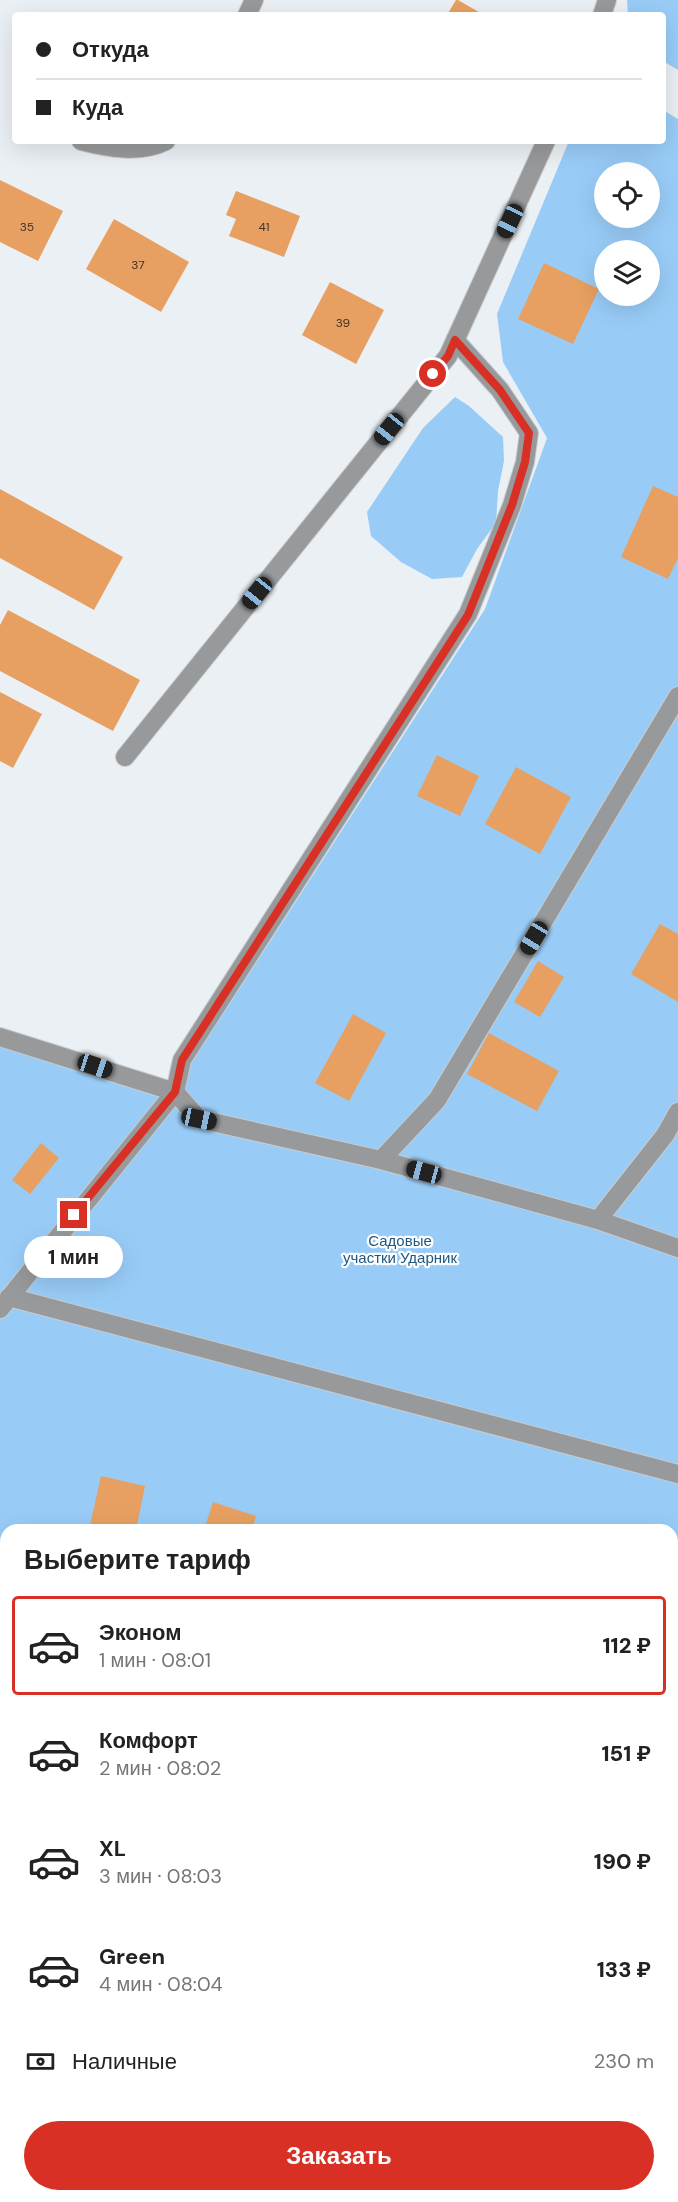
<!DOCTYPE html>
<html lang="ru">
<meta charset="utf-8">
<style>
body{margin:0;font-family:"DM Sans",sans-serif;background:#f6f6f6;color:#222;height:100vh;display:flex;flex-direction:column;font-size:22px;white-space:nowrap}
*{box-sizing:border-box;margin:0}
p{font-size:20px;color:#767676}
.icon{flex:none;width:33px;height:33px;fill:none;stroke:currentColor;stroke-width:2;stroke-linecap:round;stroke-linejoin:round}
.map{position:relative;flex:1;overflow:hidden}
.side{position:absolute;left:0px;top:1524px;width:678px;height:678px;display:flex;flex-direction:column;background:#fff;border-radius:18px 18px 0 0;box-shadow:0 6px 24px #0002}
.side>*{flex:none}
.top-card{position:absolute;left:12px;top:12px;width:654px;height:132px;border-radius:6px;box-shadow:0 6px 24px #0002;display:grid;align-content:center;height:132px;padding:0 24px;background:#fff}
.tools{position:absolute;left:594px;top:162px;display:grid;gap:12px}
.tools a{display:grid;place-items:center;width:66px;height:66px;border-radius:50%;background:#fff;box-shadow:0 6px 24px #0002;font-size:30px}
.end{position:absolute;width:27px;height:27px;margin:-14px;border:8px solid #d93025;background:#fff;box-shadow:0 0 0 3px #fff}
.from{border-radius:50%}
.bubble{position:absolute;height:42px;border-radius:21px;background:#fff;box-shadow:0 6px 24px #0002;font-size:20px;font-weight:800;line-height:42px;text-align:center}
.car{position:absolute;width:18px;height:36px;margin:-18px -9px;border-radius:8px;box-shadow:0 0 4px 2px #0007;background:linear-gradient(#222 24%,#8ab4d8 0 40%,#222 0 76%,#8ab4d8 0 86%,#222 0)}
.top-card b{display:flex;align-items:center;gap:21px;height:57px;font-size:22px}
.top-card b+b{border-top:2px solid #e0e0e0}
.top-card i{width:15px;height:15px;background:#222}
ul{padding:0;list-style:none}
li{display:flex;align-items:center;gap:18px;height:99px;margin:0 12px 9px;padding:0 12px;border:3px solid transparent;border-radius:6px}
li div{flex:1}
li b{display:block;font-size:22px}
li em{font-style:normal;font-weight:800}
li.selected{border-color:#d93025}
li>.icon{width:54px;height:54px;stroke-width:1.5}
h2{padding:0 24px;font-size:27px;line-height:72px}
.pay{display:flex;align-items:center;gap:15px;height:66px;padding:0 24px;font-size:22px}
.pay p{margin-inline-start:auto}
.action{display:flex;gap:12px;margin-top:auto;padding:12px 24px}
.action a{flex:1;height:69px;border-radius:36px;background:#d93025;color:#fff;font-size:24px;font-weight:800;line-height:69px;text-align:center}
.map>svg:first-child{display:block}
.green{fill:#98ccf7;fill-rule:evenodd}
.building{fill:#e7a061}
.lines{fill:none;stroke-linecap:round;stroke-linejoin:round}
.minor-casing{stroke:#c7cccf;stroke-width:20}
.minor{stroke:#97999b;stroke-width:18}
.route{stroke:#d93025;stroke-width:8}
.labels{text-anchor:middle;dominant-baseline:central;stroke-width:4.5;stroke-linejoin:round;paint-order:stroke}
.number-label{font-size:12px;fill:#413122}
.park-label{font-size:15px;fill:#215881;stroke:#fff}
</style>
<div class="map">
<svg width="678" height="2202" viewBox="0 0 678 2202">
<rect width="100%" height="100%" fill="#ebf0f4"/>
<path class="green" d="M627,0h51v70l-15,-9v-46h-35z
M663,110l15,9v2083h-678v-1156l170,50 315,-487 62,-171 -44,-76 -6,-48 72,-173h94zM604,172h46v46h-46zM604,250h46v46h-46zM6,1530h666v666h-666z
M455,397l14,9 34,31 1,24 -6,30 -2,32 -19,26 -15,28 -30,2 -31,-17 -30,-26 -4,-24 56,-84z"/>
<path class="building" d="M456,0h2l26,15h-37z
M0,180l63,31 -25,50 -38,-19z
M236,191l64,25 -16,41 -55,-21 7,-17 -10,-4z
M114,219l75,43 -28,50 -75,-43z
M544,263l55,26 -26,55 -55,-25z
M330,282l54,28 -28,54 -54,-29z
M653,486l25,11v61l-10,21 -47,-22z
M0,489l123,68 -29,53 -94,-52z
M8,610l132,70 -27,51 -113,-60v-46z
M0,692l42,22 -29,54 -13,-7z
M437,755l42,21 -19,40 -43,-20z
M516,767l55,30 -31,57 -55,-30z
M660,924l18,10v68l-47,-28z
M538,961l26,16 -24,40 -26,-15z
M353,1014l33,19 -37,68 -34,-18z
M489,1033l70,38 -22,40 -70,-37z
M41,1143l18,15 -29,36 -18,-14z
M101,1476l44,10 -9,44h-47z
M213,1502l43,14 -4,14h-48z"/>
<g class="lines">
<defs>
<path id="minor" d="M247,15l7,-15
M602,15l5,-15
M81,141c27,7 60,13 85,0
M125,757l323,-401 98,-215
M0,1037l175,55 7,-32 286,-446 44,-109 13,-43 4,-29 -29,-43 -45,-50
M381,1160l56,-60 241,-404
M598,1220l67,-85 13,-23
M9,1297l669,177
M0,1309l175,-217 24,27 182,41 217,60 80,28
M0,1549l6,1
M672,1717l6,2
M0,1789l6,2
M672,1951l6,2"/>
</defs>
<use href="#minor" class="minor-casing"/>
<use href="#minor" class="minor"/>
</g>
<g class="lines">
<path class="route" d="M74,1215l101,-123 7,-32 286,-445 44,-110 13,-43 4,-29 -29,-43 -45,-50 -7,16 -15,18"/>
</g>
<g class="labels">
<g class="number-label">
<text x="27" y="227">35</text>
<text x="264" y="227">41</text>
<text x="138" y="265">37</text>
<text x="343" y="323">39</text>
</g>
<g class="park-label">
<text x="400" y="1241">Садовые<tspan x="400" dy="17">участки Ударник</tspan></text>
</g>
</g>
</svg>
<div class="tools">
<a><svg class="icon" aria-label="locate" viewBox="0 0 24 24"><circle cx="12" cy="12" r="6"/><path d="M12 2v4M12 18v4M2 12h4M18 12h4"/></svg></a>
<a><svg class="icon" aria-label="layers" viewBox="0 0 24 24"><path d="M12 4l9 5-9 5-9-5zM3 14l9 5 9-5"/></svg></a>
</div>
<i class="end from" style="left:433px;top:374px"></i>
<i class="end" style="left:74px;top:1215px"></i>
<div class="bubble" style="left:24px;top:1236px;width:99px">1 мин</div>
<i class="car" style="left:510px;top:221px;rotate:205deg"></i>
<i class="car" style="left:389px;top:429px;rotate:219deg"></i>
<i class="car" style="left:257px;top:593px;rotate:219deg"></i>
<i class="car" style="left:534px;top:938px;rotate:211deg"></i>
<i class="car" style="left:95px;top:1066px;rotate:108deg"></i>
<i class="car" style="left:199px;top:1119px;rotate:102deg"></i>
<i class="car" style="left:424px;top:1172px;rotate:285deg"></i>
<div class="top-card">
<b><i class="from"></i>Откуда</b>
<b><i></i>Куда</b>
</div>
<section class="side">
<h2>Выберите тариф</h2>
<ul>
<li class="selected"><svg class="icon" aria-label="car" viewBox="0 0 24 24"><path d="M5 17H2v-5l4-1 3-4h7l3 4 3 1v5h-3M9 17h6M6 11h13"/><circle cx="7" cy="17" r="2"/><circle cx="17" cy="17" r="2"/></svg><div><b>Эконом</b><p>1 мин · 08:01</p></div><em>112 ₽</em></li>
<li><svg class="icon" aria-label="car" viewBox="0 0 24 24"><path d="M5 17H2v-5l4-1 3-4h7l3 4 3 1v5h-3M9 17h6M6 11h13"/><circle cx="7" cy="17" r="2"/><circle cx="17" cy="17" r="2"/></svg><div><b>Комфорт</b><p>2 мин · 08:02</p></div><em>151 ₽</em></li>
<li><svg class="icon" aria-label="car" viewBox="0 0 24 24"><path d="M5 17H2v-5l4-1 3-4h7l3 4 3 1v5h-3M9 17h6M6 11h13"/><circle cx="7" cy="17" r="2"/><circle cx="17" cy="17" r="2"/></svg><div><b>XL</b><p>3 мин · 08:03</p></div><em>190 ₽</em></li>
<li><svg class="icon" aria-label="car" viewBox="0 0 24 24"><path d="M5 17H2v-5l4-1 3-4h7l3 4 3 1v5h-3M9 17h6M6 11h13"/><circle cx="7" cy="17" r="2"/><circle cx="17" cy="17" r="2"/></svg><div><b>Green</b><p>4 мин · 08:04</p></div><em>133 ₽</em></li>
</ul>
<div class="pay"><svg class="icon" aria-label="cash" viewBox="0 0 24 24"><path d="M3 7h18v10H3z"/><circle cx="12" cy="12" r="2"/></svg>Наличные<p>230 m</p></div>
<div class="action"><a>Заказать</a></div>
</section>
</div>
